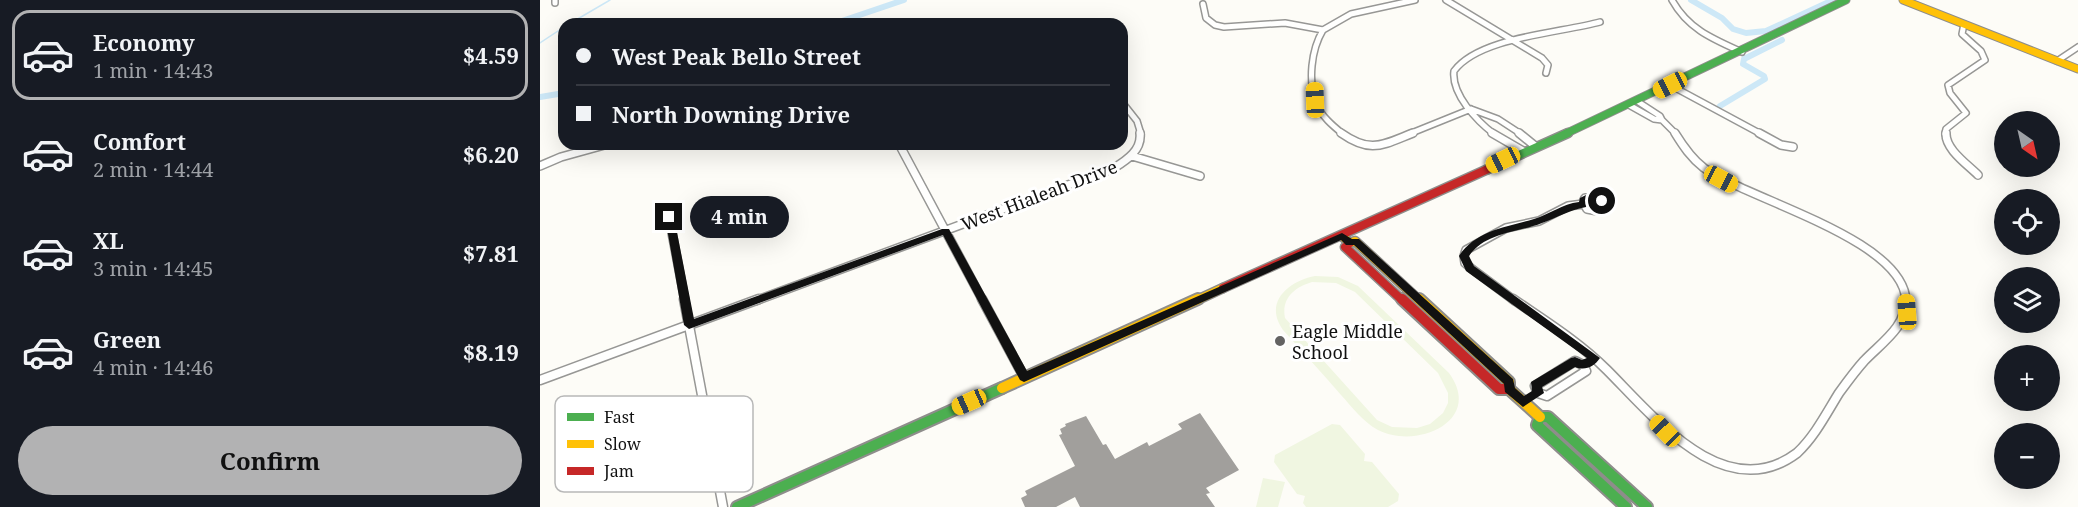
<!DOCTYPE html>
<meta charset="utf-8">
<style>
body{margin:0;font-family:"Noto Serif",serif;background:#20242c;color:#f1f3f6;height:100vh;display:flex;flex-direction:column;font-size:22px;white-space:nowrap}
*{box-sizing:border-box;margin:0}
p{font-size:20px;color:#9ea1a6}
.icon{flex:none;width:33px;height:33px;fill:none;stroke:currentColor;stroke-width:2;stroke-linecap:round;stroke-linejoin:round}
.map{position:relative;flex:1;overflow:hidden}
.side{display:flex;flex-direction:column;background:#171b24;width:540px}
.side>*{flex:none}
.top-card{position:absolute;left:18px;top:18px;width:570px;height:132px;border-radius:18px;box-shadow:0 6px 24px #0002;display:grid;align-content:center;height:132px;padding:0 18px;background:#171b24}
.needle{width:39px;rotate:146deg}
.fabs{position:absolute;left:1454px;top:111px;display:grid;gap:12px}
.fabs a{display:grid;place-items:center;width:66px;height:66px;border-radius:50%;background:#171b24;box-shadow:0 6px 24px #0002;font-size:30px}
.end{position:absolute;width:27px;height:27px;margin:-14px;border:8px solid #111;background:#fff;box-shadow:0 0 0 3px #fff}
.from{border-radius:50%}
.bubble{position:absolute;height:42px;border-radius:21px;background:#171b24;box-shadow:0 6px 24px #0002;font-size:20px;font-weight:700;line-height:42px;text-align:center}
.car{position:absolute;width:18px;height:36px;margin:-18px -9px;border-radius:8px;box-shadow:0 0 4px 2px #0007;background:linear-gradient(#f5c518 24%,#345 0 40%,#f5c518 0 76%,#345 0 86%,#f5c518 0)}
.top-card b{display:flex;align-items:center;gap:21px;height:57px;font-size:22px}
.top-card b+b{border-top:2px solid #363941}
.top-card i{width:15px;height:15px;background:#f1f3f6}
ul{padding:10px 0 0;list-style:none}
li{display:flex;align-items:center;gap:18px;height:90px;margin:0 12px 9px;padding:0 6px;border:3px solid transparent;border-radius:18px}
li div{flex:1}
li b{display:block;font-size:22px}
li em{font-style:normal;font-weight:700}
li.current{border-color:#b2b2b3}
li>.icon{width:54px;height:54px;stroke-width:1.5}
.cta{display:flex;gap:12px;margin-top:auto;padding:12px 18px}
.cta a{flex:1;height:69px;border-radius:36px;background:#b2b2b3;color:#111;font-size:24px;font-weight:700;line-height:69px;text-align:center}
main{display:flex;flex:1;min-height:0}
.map>svg:first-child{display:block}
.pitch{fill:#f0f6e1;fill-rule:evenodd}
.lines{fill:none;stroke-linecap:round;stroke-linejoin:round}
.stream{stroke:#cde8f7;stroke-width:1.5}
.canal{stroke:#cde8f7;stroke-width:6}
.building{fill:#a19f9c}
.street-far2-casing{stroke:#979795;stroke-width:8}
.street-far1-casing{stroke:#979795;stroke-width:10}
.street-casing{stroke:#979795;stroke-width:11}
.fast-far2-casing{stroke:#8e8d8b;stroke-width:9}
.fast-far1-casing{stroke:#8e8d8b;stroke-width:11}
.fast-casing{stroke:#8e8d8b;stroke-width:14}
.slow-far2-casing{stroke:#8e8d8b;stroke-width:9}
.slow-far1-casing{stroke:#8e8d8b;stroke-width:11}
.slow-casing{stroke:#8e8d8b;stroke-width:14}
.jam-far1-casing{stroke:#8e8d8b;stroke-width:11}
.jam-casing{stroke:#8e8d8b;stroke-width:14}
.street-far2{stroke:#fffffe;stroke-width:5}
.street-far1{stroke:#fffffe;stroke-width:7}
.street{stroke:#fffffe;stroke-width:8}
.fast-far2{stroke:#4caf50;stroke-width:7}
.fast-far1{stroke:#4caf50;stroke-width:8}
.fast{stroke:#4caf50;stroke-width:10}
.slow-far2{stroke:#ffc107;stroke-width:7}
.slow-far1{stroke:#ffc107;stroke-width:8}
.slow{stroke:#ffc107;stroke-width:10}
.jam-far1{stroke:#c62828;stroke-width:8}
.jam{stroke:#c62828;stroke-width:10}
.route{fill:#111}
.poi-dot{fill:#646362;stroke:#fff;stroke-width:2}
.labels{text-anchor:middle;dominant-baseline:central;stroke-width:6;stroke-linejoin:round;paint-order:stroke}
.street-label{font-size:18px;fill:#111;stroke:#fff}
.poi-label{font-size:18px;fill:#111;stroke:#fff;text-anchor:start}
.key{fill:#fff;stroke:#b8b8b8;stroke-width:1.5}
.key-label{font-size:16px;fill:#111}
</style>
<main>
<section class="side">
<ul>
<li class="current"><svg class="icon" aria-label="car" viewBox="0 0 24 24"><path d="M5 17H2v-5l4-1 3-4h7l3 4 3 1v5h-3M9 17h6M6 11h13"/><circle cx="7" cy="17" r="2"/><circle cx="17" cy="17" r="2"/></svg><div><b>Economy</b><p>1 min · 14:43</p></div><em>$4.59</em></li>
<li><svg class="icon" aria-label="car" viewBox="0 0 24 24"><path d="M5 17H2v-5l4-1 3-4h7l3 4 3 1v5h-3M9 17h6M6 11h13"/><circle cx="7" cy="17" r="2"/><circle cx="17" cy="17" r="2"/></svg><div><b>Comfort</b><p>2 min · 14:44</p></div><em>$6.20</em></li>
<li><svg class="icon" aria-label="car" viewBox="0 0 24 24"><path d="M5 17H2v-5l4-1 3-4h7l3 4 3 1v5h-3M9 17h6M6 11h13"/><circle cx="7" cy="17" r="2"/><circle cx="17" cy="17" r="2"/></svg><div><b>XL</b><p>3 min · 14:45</p></div><em>$7.81</em></li>
<li><svg class="icon" aria-label="car" viewBox="0 0 24 24"><path d="M5 17H2v-5l4-1 3-4h7l3 4 3 1v5h-3M9 17h6M6 11h13"/><circle cx="7" cy="17" r="2"/><circle cx="17" cy="17" r="2"/></svg><div><b>Green</b><p>4 min · 14:46</p></div><em>$8.19</em></li>
</ul>
<div class="cta"><a>Confirm</a></div>
</section>
<div class="map">
<svg width="1538" height="507" viewBox="0 0 1538 507">
<rect width="100%" height="100%" fill="#fdfcf7"/>
<path class="pitch" d="M775,276l23,1 20,9 91,87c35,48 -32,77 -71,57 -15,-8 -26,-23 -37,-35 -19,-22 -39,-44 -58,-65 -20,-28 6,-49 32,-54zM772,282l24,1 19,9 83,81 10,20v10l-5,10 -13,11 -13,4 -25,-1 -15,-7 -92,-102c-4,-20 10,-31 27,-36z
M792,424l8,1 25,29 -1,7 8,1 27,32 -1,7 -10,6h-82l-3,-4 2,-7 -8,-2 -23,-32 1,-7z
M723,478l22,4 -7,25h-22z"/>
<g class="lines">
<path class="stream" d="M29,24l41,-24
M0,43l24,-16"/>
<path class="canal" d="M1151,0l31,18 11,11 13,4 20,-2 67,-31
M293,24l71,-24
M0,97l24,-4
M1180,106l45,-27 -1,-3 -21,-12 1,-5 38,-19"/>
</g>
<path class="building" d="M660,413l39,57 -33,18 4,5 -4,1 9,13h-135l-5,-10 -19,10h-31l-4,-9 6,-3 -2,-4 50,-25 -16,-31 3,-1 -2,-5 6,-3 -1,-2 21,-8 17,29 3,-1 9,15 32,-17 2,4 33,-17 -4,-5z"/>
<g class="lines">
<defs>
<path id="street-far2" d="M15,0v3
M906,0l96,58 6,7 -2,8
M1132,0c16,29 41,39 70,52
M663,4l3,14 9,7 9,2 61,-4 38,7 28,-16 64,-14
M783,30c-12,20 -15,51 -7,73 5,13 17,23 27,31
M1517,61l21,-14
M1130,85l91,49
M582,102l15,19 4,13
M1089,105l25,14 8,1 -2,-4 -23,-15
M931,109l27,10 23,15
M1122,120l14,14
M869,134l62,-25
M954,134c-17,-13 -43,-40 -40,-63 25,-34 106,-38 146,-49
M1405,134l1,-5 20,-16 -16,-20 -2,-8 37,-25 -4,-9 -19,-17 2,-10"/>
<path id="street-far1" d="M801,133c30,21 41,12 72,0
M952,133l31,18
M979,133l16,13
M1135,133c8,13 16,25 29,35 45,32 200,71 202,133
M1219,133l22,12 12,2
M1406,133c-1,16 21,31 32,42
M359,144l84,157
M592,156l68,20
M0,166l21,-9 47,-13
M1045,198h11l8,5 1,4 -7,4 -11,-2 -4,-7z
M129,217l16,84
M215,301l359,-133c13,-8 28,-18 26,-35
M975,301l-43,-32 -7,-6 -1,-7 2,-6 40,-22 33,-7 29,-15 15,-2"/>
<path id="street" d="M144,299l39,208
M442,299l42,78
M973,299c32,22 66,43 94,71 46,46 118,137 190,83 18,-17 29,-39 42,-60 8,-11 16,-22 25,-32 17,-18 43,-34 42,-62
M0,380l219,-81
M998,393l-3,-7 40,-25 8,4
M998,393l9,3 39,-25 -3,-6"/>
<path id="fast-far2" d="M1025,134l281,-134"/>
<path id="fast-far1" d="M948,169l80,-36"/>
<path id="fast" d="M1000,417h8l99,90
M1000,417l-3,8 89,82
M197,507l265,-119"/>
<path id="slow-far2" d="M1363,0l175,69"/>
<path id="slow-far1" d="M802,236l8,7 5,-2 65,60
M655,301l28,-13"/>
<path id="slow" d="M879,299l90,83v7
M462,388l196,-89
M969,389l31,28"/>
<path id="jam-far1" d="M810,243l-5,4 58,54
M683,288l265,-119"/>
<path id="jam" d="M862,299l97,90h10"/>
</defs>
<use href="#street-far2" class="street-far2-casing"/>
<use href="#street-far1" class="street-far1-casing"/>
<use href="#street" class="street-casing"/>
<use href="#fast-far2" class="fast-far2-casing"/>
<use href="#fast-far1" class="fast-far1-casing"/>
<use href="#fast" class="fast-casing"/>
<use href="#slow-far2" class="slow-far2-casing"/>
<use href="#slow-far1" class="slow-far1-casing"/>
<use href="#slow" class="slow-casing"/>
<use href="#jam-far1" class="jam-far1-casing"/>
<use href="#jam" class="jam-casing"/>
<use href="#street-far2" class="street-far2"/>
<use href="#street-far1" class="street-far1"/>
<use href="#street" class="street"/>
<use href="#fast-far2" class="fast-far2"/>
<use href="#fast-far1" class="fast-far1"/>
<use href="#fast" class="fast"/>
<use href="#slow-far2" class="slow-far2"/>
<use href="#slow-far1" class="slow-far1"/>
<use href="#slow" class="slow"/>
<use href="#jam-far1" class="jam-far1"/>
<use href="#jam" class="jam"/>
</g>
<path class="route" d="M1048,194l19,7 -5,3 -12,-4 -4,7c-19,4 -27,10 -44,16 -25,10 -56,9 -73,33l5,10 126,92c-6,9 -15,13 -25,9l-33,20 2,6 -21,14 -18,-15 -1,-8 -150,-139h-8l-5,-5 -317,142 -4,-2 -77,-145 -254,94 -5,-4 -19,-108 4,-3 5,3 20,102 248,-90h7l78,142 315,-138 10,6h7l154,140 2,9 9,8 8,-5 -1,-9 40,-24 4,-1 7,3 5,-2 -121,-87 -7,-15c17,-26 48,-29 75,-37 16,-5 28,-15 45,-17l1,-4z"/>
<circle class="poi-dot" cx="740" cy="341" r="6"/>
<g class="labels">
<g class="street-label">
<text transform="translate(499 195) rotate(-21)">West Hialeah Drive</text>
</g>
<g class="poi-label">
<text x="752" y="331">Eagle Middle<tspan x="752" dy="21">School</tspan></text>
</g>
</g>
<rect x="15" y="396" width="198" height="96" rx="9" class="key"/>
<rect x="27" y="413" width="27" height="8" fill="#4caf50"/>
<rect x="27" y="440" width="27" height="8" fill="#ffc107"/>
<rect x="27" y="467" width="27" height="8" fill="#c62828"/>
<g class="key-label">
<text x="64" y="423">Fast</text>
<text x="64" y="450">Slow</text>
<text x="64" y="477">Jam</text>
</g>
</svg>
<div class="fabs">
<a><svg class="needle" viewBox="-14 -14 28 28"><path d="M0-13l5 13h-10z" fill="#e53935"/><path d="M0 13l5-13h-10z" fill="#9ea1a6"/></svg></a>
<a><svg class="icon" aria-label="locate" viewBox="0 0 24 24"><circle cx="12" cy="12" r="6"/><path d="M12 2v4M12 18v4M2 12h4M18 12h4"/></svg></a>
<a><svg class="icon" aria-label="layers" viewBox="0 0 24 24"><path d="M12 4l9 5-9 5-9-5zM3 14l9 5 9-5"/></svg></a>
<a>+</a>
<a>−</a>
</div>
<i class="end from" style="left:1062px;top:201px"></i>
<i class="end" style="left:129px;top:217px"></i>
<div class="bubble" style="left:150px;top:196px;width:99px">4 min</div>
<i class="car" style="left:1130px;top:85px;rotate:243deg"></i>
<i class="car" style="left:775px;top:100px;rotate:358deg"></i>
<i class="car" style="left:963px;top:160px;rotate:245deg"></i>
<i class="car" style="left:1181px;top:179px;rotate:118deg"></i>
<i class="car" style="left:1367px;top:312px;rotate:356deg"></i>
<i class="car" style="left:429px;top:402px;rotate:246deg"></i>
<i class="car" style="left:1125px;top:431px;rotate:316deg"></i>
<div class="top-card">
<b><i class="from"></i>West Peak Bello Street</b>
<b><i></i>North Downing Drive</b>
</div>
</div>
</main>
